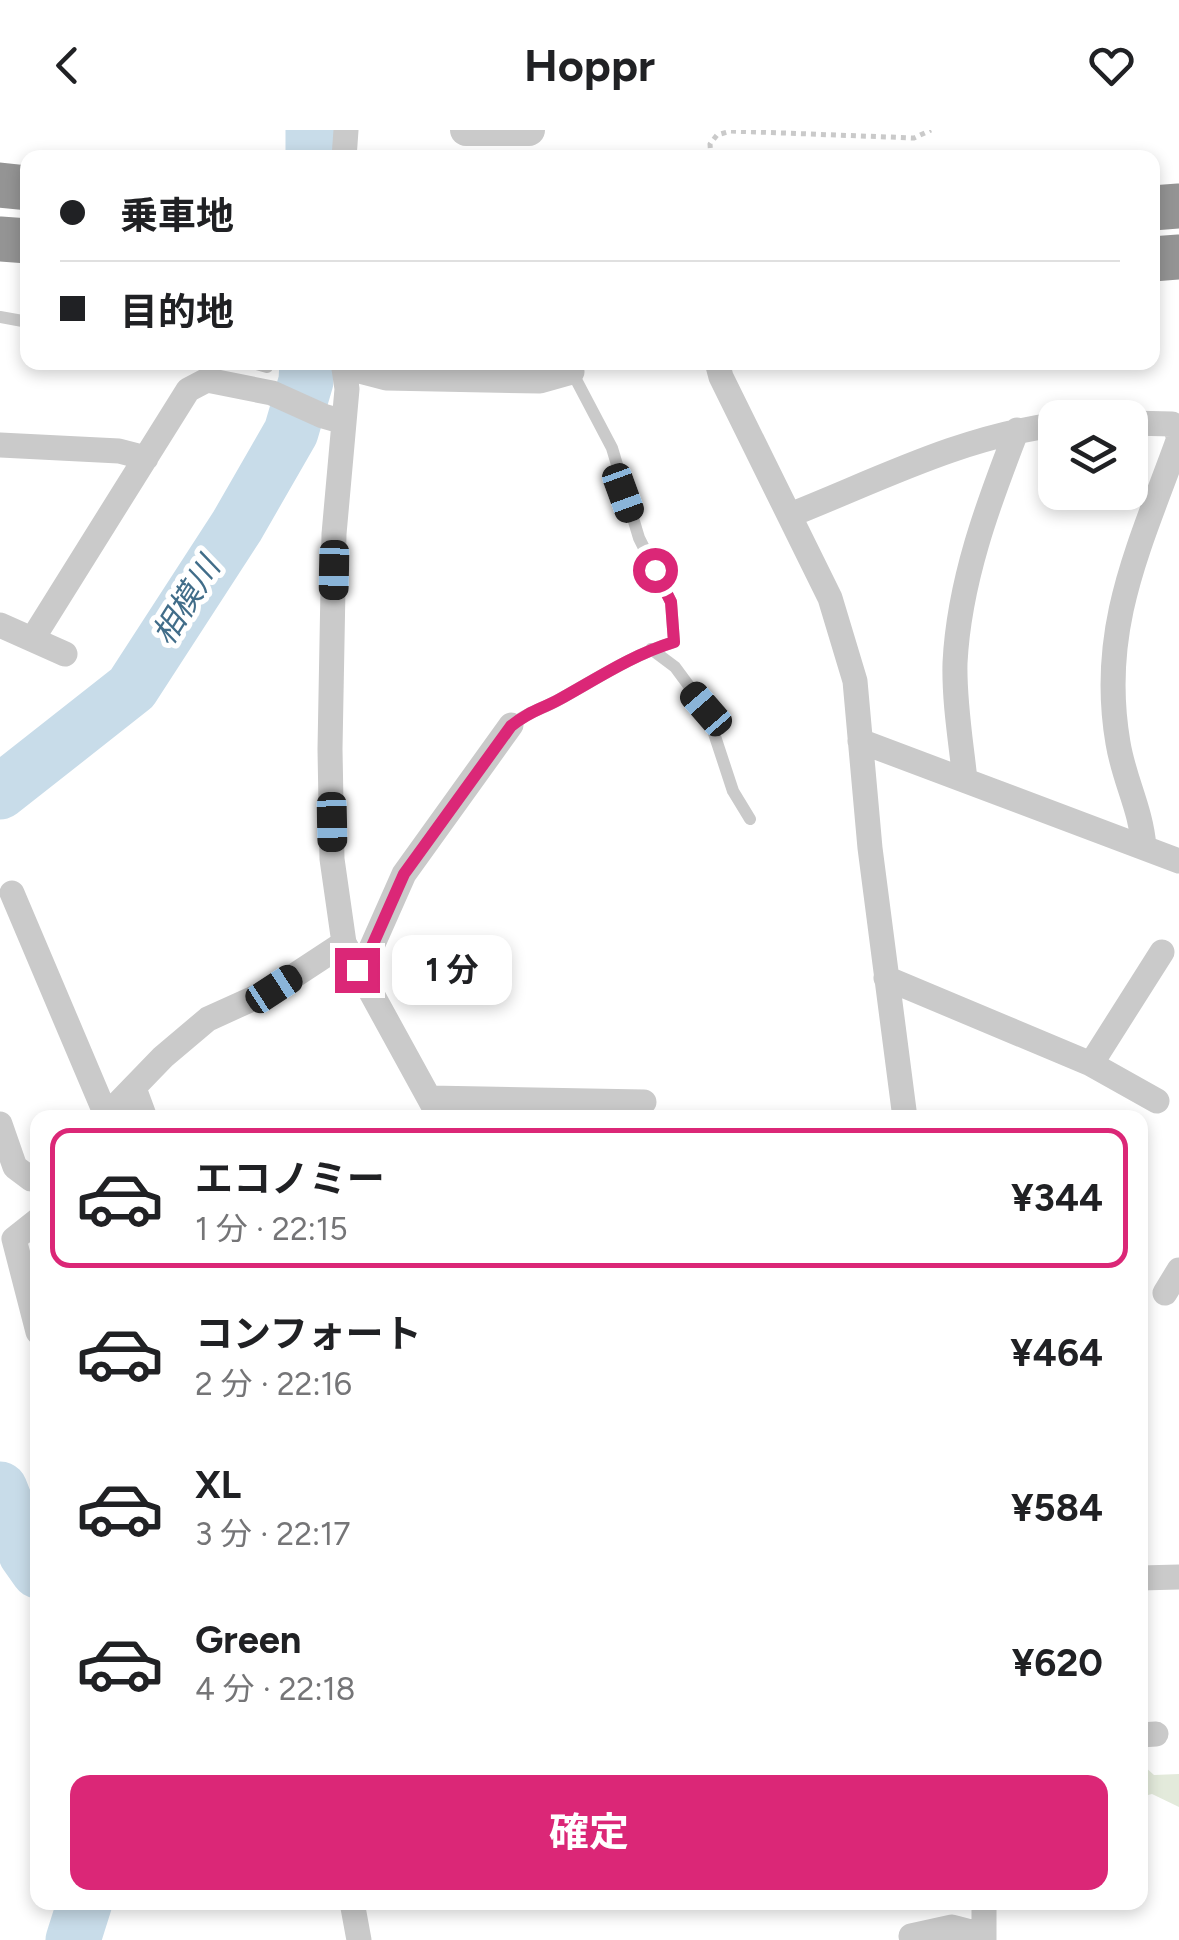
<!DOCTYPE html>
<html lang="ja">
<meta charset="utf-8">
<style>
body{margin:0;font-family:Figtree,"Noto Sans JP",sans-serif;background:#f2f2f2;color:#202124;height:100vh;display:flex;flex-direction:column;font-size:38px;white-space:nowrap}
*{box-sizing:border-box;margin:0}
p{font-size:32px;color:#757577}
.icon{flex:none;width:55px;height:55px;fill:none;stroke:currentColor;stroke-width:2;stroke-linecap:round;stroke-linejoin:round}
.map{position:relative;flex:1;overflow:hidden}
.side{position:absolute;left:30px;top:980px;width:1118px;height:800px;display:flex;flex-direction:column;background:#fff;border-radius:20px;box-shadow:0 5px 15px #0003}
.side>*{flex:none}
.banner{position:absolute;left:20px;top:20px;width:1140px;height:220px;border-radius:20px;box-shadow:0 5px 15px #0003;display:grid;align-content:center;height:220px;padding:0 40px;background:#fff}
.buttons{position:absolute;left:1038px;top:270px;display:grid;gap:20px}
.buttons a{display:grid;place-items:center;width:110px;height:110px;border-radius:20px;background:#fff;box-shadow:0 5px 15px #0003;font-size:50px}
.end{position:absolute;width:45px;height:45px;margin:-22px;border:12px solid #db2777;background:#fff;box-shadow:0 0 0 5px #fff}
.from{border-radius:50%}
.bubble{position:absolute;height:70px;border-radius:20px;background:#fff;box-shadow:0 5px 15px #0003;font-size:32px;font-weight:700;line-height:70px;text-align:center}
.car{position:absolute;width:30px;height:60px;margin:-30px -15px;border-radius:12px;box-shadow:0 0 8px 2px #0007;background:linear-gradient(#222 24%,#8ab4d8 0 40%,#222 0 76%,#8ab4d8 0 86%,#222 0)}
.banner b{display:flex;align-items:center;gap:35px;height:95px;font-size:38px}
.banner b+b{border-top:2px solid #e0e0e0}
.banner i{width:25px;height:25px;background:#202124}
ul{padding:18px 0 0;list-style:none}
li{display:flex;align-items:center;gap:30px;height:140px;margin:0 20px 15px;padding:0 20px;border:5px solid transparent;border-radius:20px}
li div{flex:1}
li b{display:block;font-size:38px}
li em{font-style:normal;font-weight:700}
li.current{border-color:#db2777}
li>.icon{width:90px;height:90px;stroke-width:1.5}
.action{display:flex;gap:20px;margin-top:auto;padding:20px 40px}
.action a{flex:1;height:115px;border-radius:20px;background:#db2777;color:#fff;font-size:40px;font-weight:700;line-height:115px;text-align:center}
header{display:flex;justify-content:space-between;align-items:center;height:130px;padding:0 40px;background:#fff;font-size:45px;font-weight:700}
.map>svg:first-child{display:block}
.park{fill:#e3eadb}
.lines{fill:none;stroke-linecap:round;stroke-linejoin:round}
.river{stroke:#c8dce9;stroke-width:55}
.path{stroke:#cacaca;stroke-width:5;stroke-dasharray:5 5;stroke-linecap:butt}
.service{stroke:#cacaca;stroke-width:12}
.minor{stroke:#cacaca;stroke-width:25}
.tertiary{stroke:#cacaca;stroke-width:32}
.motorway{stroke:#949494;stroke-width:45}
.route{stroke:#db2777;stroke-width:12}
.labels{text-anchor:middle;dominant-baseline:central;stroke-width:10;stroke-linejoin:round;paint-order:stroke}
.water-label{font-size:32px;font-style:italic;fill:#416d89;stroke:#fff}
</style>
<header><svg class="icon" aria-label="back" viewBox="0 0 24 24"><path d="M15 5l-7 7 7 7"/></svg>Hoppr<svg class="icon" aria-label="heart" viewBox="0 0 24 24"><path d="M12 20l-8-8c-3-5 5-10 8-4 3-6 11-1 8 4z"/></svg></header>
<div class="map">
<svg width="1179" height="1810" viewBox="0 0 1179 1810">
<rect width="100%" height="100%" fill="#fff"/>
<path class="park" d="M1140,1637h5l9,8 25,-1v33l-27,-13 -12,3z"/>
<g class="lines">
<path class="river" d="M313,0v28
M0,662l132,-104 105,-162 54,-94 15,-51 1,-19
M0,1359l26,65 12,17
M73,1810l12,-38"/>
<path class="path" d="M711,28l-1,-14 7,-9 14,-4 183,7 17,-8
M285,234l23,-2"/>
<path class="service" d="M0,187l28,5
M250,232l17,5
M651,519l24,18 31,42 27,82 17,28
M511,595c20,-15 30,-15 49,-26 38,-21 72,-44 114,-57l-3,-40 -32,-64 -27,-90 -40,-76"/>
<path class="minor" d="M344,28l2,-28
M343,232l4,27 -13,145 -4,215 2,110 12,84 96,175
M717,232l4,15 109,221 25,83 15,167 35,270
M344,237l42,11 154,3 32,-9
M1130,293l42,1 7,12
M0,315l119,6 27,7
M790,385c86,-34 173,-79 265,-90
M0,495l65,29
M33,508l155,-248 19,-10 65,13 51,23 21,6
M860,611l319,120
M965,650c-4,-38 -11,-78 -10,-117 4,-81 33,-159 62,-233
M1144,717c-3,-38 -20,-67 -26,-104 -20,-116 23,-199 61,-305
M12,763l94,222
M357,840l12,-17 35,-79 107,-149
M886,848l205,86 66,37
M1091,934l71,-112
M134,958l11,30
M430,968l214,4
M104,988l59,-61 45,-38 66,-30 70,-46
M0,994l15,43 16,12
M38,1090l-24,19 24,93
M1165,1163l14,-23
M1140,1448l39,-1
M1140,1605l16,-1
M352,1772l7,38
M984,1772v38
M911,1806l41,-9 31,8"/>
<path class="tertiary" d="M466,0h63"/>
<path class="motorway" d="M0,55l28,3
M1152,78l27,-2
M0,109l28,2
M1152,129l27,-2"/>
</g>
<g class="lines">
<path class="route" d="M357,840l12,-17 35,-79 107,-148c20,-16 29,-16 49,-27 38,-21 72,-44 114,-57l-3,-40 -16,-32"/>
</g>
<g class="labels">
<g class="water-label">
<text transform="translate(186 471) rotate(-58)">相模川</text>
</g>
</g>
</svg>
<div class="buttons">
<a><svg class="icon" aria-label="layers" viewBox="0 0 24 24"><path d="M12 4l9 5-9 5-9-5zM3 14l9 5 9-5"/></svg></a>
</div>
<i class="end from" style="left:655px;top:440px"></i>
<i class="end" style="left:357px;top:840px"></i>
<div class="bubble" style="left:392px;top:805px;width:120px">1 分</div>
<i class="car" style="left:623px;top:363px;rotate:160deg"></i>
<i class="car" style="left:334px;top:440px;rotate:181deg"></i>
<i class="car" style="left:706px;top:579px;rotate:319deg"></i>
<i class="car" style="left:332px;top:692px;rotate:179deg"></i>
<i class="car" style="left:274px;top:859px;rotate:57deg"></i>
<div class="banner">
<b><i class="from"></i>乗車地</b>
<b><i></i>目的地</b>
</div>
<section class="side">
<ul>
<li class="current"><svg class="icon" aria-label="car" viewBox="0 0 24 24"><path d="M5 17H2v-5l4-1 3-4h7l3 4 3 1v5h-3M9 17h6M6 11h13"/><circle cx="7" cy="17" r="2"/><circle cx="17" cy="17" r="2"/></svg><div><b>エコノミー</b><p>1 分 · 22:15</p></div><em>¥344</em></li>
<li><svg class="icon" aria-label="car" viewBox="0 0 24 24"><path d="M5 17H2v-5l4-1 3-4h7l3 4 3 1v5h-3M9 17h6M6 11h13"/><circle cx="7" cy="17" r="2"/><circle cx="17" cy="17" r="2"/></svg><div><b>コンフォート</b><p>2 分 · 22:16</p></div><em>¥464</em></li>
<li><svg class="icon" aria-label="car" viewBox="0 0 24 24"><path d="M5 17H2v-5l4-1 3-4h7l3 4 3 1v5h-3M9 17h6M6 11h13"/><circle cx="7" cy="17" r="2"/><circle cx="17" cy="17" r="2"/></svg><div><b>XL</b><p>3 分 · 22:17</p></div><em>¥584</em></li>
<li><svg class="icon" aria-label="car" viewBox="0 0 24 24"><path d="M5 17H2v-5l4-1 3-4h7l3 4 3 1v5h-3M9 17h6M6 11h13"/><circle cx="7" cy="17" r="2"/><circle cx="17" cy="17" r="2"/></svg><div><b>Green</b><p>4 分 · 22:18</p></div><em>¥620</em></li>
</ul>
<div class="action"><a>確定</a></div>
</section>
</div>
